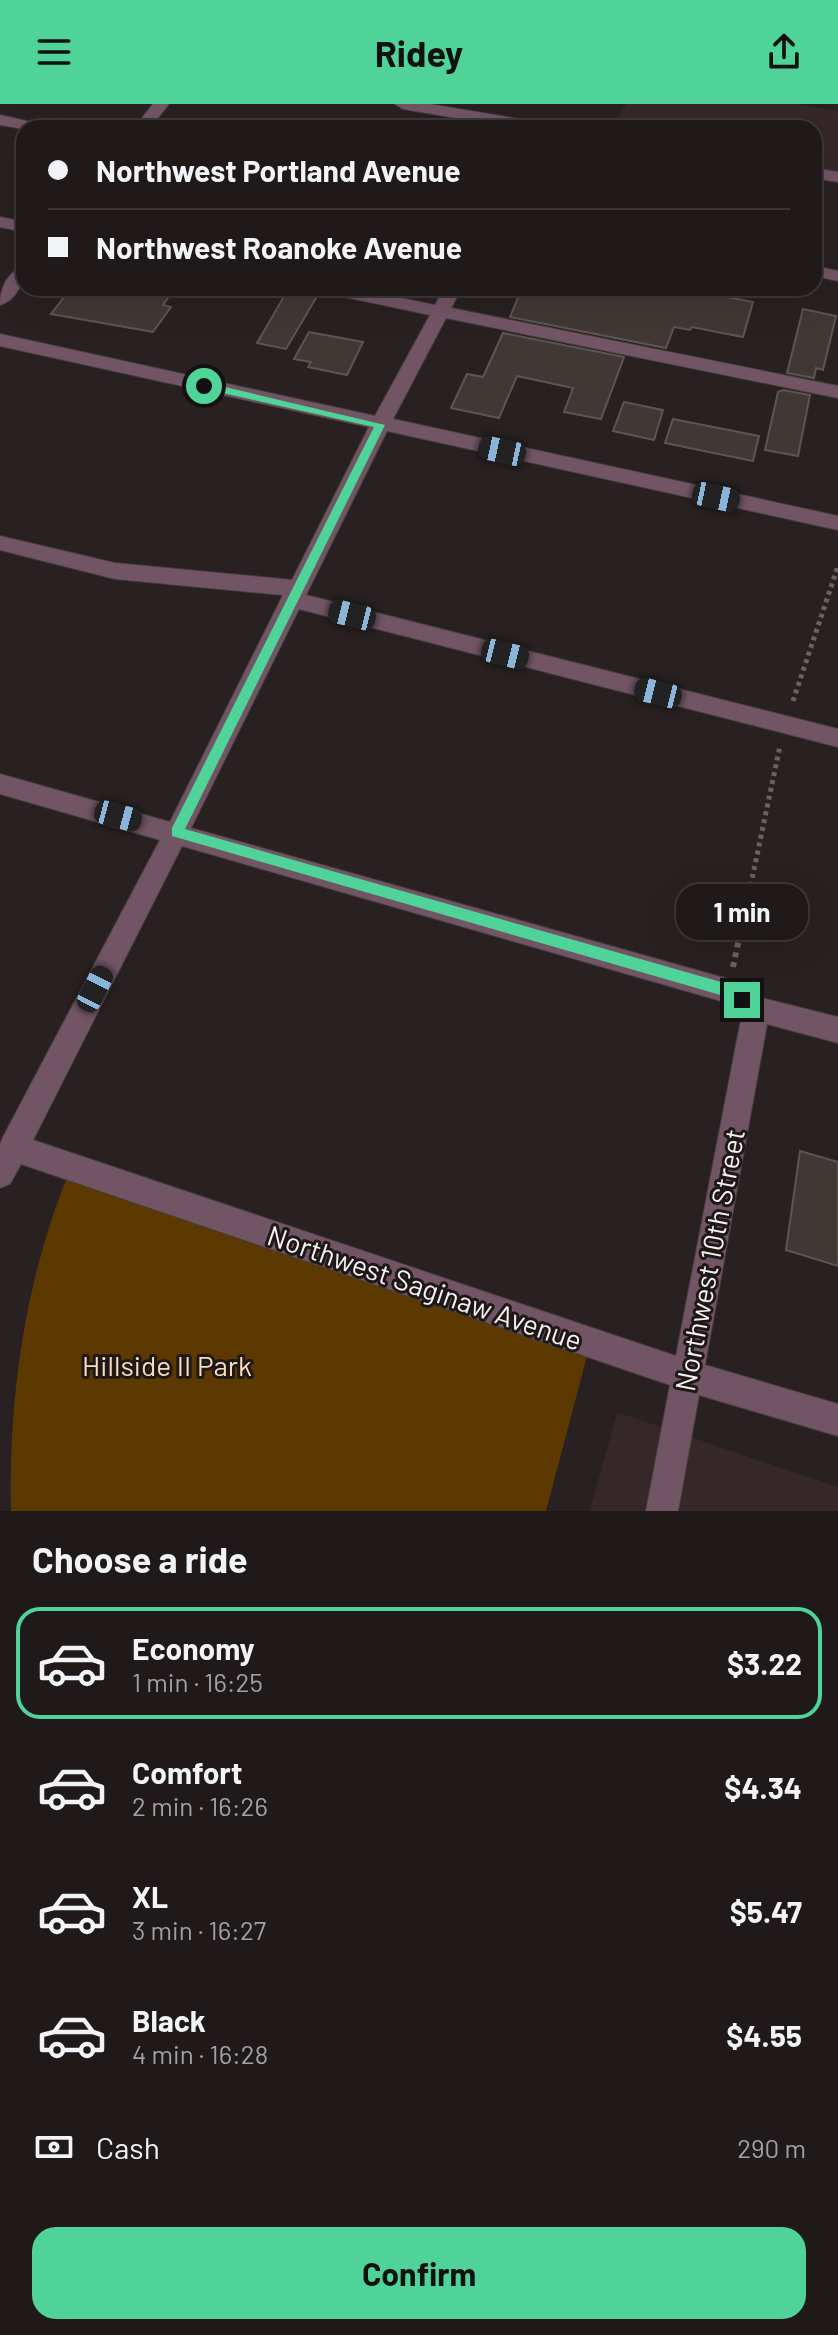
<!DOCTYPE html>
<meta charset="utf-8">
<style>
body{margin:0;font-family:Barlow,sans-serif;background:#2c2626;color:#f1f3f6;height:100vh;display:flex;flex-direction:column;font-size:30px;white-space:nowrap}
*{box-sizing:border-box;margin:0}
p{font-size:26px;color:#a1a0a2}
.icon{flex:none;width:44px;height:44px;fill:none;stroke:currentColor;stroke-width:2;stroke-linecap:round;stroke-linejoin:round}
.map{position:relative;height:1407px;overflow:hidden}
.sheet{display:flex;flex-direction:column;background:#1f1919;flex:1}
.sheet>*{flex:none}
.guide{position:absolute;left:16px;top:16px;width:806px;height:176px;border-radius:24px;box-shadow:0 8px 32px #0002,0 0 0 2px #3c3838;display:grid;align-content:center;height:176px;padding:0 32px;background:#1f1919}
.end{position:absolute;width:36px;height:36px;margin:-18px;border:10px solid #4fd398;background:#111;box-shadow:0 0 0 4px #111}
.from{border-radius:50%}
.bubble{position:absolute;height:56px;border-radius:24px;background:#1f1919;box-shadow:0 8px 32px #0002,0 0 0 2px #3c3838;font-size:26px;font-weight:700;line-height:56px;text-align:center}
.car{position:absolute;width:24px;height:48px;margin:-24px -12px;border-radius:10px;box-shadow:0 0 6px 2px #0007;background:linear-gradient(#222 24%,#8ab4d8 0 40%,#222 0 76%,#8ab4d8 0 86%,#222 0)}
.guide b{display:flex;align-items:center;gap:28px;height:76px;font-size:30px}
.guide b+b{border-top:2px solid #3c3838}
.guide i{width:20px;height:20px;background:#f1f3f6}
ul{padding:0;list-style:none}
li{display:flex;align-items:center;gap:24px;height:112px;margin:0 16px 12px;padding:0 16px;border:4px solid transparent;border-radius:24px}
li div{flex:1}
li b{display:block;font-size:30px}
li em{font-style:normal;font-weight:700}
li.current{border-color:#4fd398}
li>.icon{width:72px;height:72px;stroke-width:1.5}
h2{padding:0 32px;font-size:36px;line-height:96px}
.pay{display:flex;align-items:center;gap:20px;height:88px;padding:0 32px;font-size:30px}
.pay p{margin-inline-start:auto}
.action{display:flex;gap:16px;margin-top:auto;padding:16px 32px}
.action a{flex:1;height:92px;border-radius:24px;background:#4fd398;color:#111;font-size:32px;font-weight:700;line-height:92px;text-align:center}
header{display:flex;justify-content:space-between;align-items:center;height:104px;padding:0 32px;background:#4fd398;color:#111;font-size:36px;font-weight:700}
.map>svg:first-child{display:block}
.built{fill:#362728}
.green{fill:#5b3900}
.building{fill:#403834;stroke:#5e5552;stroke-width:2}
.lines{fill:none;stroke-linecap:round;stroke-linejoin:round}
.minor-casing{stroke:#463e3e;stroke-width:2}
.path-far1{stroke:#6a6262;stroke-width:5;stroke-dasharray:4 4;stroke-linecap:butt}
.path{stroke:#6a6262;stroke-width:6;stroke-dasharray:5 5;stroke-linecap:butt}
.minor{fill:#725565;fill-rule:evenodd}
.route{fill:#4fd398}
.labels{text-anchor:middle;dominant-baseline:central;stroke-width:6;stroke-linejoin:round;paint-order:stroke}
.near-street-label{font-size:28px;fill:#f7f1f1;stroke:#1f1818}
.near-park-label{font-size:28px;fill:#f7ddbc;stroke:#1f1818}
</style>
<header><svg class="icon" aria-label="menu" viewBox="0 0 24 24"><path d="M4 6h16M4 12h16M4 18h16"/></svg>Ridey<svg class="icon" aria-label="share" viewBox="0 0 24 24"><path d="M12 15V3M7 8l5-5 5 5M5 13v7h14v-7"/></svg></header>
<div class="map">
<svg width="838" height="1407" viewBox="0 0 838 1407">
<rect width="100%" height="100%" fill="#292121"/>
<path class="built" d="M626,0h171l41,7v62l-24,-4v-41h-202z
M617,1308l221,75v24h-248z"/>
<path class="green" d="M67,1073l520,179 -41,155h-535c-3,-114 14,-228 56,-334z"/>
<path class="building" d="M71,184h104l-12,17 8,2 -18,25 -102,-18z
M289,184h25l5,5 -33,56 -29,-6z
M522,184h158l73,14 -10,35 -51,-10 -2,3 -16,-3 -8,21 -156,-31z
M803,205l33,7 -13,54 -7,-2 -2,10 -27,-5z
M309,228l54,10 -16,33 -39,-8 3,-5 -17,-3z
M503,229l121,24 -23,62 -37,-7 9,-24 -56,-12 -18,42 -48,-10 16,-34 16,3z
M783,286l27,5 -12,61 -33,-6 13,-58z
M624,298l39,8 -9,30 -41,-9z
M673,315l86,17 -6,25 -88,-18z
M800,1047l38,11v104l-52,-16z"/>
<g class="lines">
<defs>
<path id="minor" d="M153,0h16l-19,24h-16z
M395,0h34l113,19 8,5h-35l-112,-19z
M0,11l45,10 3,3 -24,1 -24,-4z
M814,64l24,4v10l-24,-4z
M0,113l24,5v10l-24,-5z
M24,162c0,16 -7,34 -24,39 0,-16 7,-33 24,-39z
M814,162l24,5v10l-24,-5z
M317,184h35l83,17 9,-17h18l-11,20 387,78v12l-392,-80 -53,101 445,97v14l-451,-99 -81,164 532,134v18l-539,-138 -108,219 537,151 34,19 76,19v26l-71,-19 -62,341 133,39v32l-139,-41 -21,116h-32l24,-126 -649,-221 -11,20 -10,4v-44l3,-7 157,-297 -160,-46v-20l170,48 113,-227 -168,-16 -115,-29v-14l115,27 177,17 77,-153 -369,-81v-12l375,82 55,-101 -104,-22zM182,742l539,155 21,13 -66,342 -643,-216z"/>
</defs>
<use href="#minor" class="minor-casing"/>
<path class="path-far1" d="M793,597l45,-135
M744,813l36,-171"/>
<path class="path" d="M733,863l11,-52"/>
<use href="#minor" class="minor"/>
</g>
<path class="route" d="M204,278l181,43 -200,404 543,155 19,12v9l-5,2 -18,-11 -552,-160v-8l202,-401 -173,-39 -2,-2z"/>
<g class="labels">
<g class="near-street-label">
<text transform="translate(709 1156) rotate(-79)">Northwest 10th Street</text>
<text transform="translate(425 1183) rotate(19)">Northwest Saginaw Avenue</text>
</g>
<g class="near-park-label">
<text x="167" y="1261">Hillside II Park</text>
</g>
</g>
</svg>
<i class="end from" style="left:204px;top:282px"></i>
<i class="end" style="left:742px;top:896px"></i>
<div class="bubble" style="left:676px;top:780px;width:132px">1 min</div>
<i class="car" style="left:502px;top:347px;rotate:282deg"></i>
<i class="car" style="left:716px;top:393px;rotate:102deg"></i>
<i class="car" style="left:352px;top:511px;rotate:284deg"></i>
<i class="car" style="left:505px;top:550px;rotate:104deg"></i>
<i class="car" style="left:658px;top:589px;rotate:284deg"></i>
<i class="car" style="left:118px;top:712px;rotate:105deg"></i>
<i class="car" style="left:95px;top:885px;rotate:27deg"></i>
<div class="guide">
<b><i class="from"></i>Northwest Portland Avenue</b>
<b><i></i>Northwest Roanoke Avenue</b>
</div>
</div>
<section class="sheet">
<h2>Choose a ride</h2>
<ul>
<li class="current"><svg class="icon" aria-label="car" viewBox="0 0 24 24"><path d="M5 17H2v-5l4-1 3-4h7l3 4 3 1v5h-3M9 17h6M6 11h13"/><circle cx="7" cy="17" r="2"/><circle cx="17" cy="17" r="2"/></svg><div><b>Economy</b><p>1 min · 16:25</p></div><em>$3.22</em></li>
<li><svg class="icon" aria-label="car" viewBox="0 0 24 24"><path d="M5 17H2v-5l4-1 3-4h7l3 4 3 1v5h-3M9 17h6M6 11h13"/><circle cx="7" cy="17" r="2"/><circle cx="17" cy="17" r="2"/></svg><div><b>Comfort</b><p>2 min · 16:26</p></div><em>$4.34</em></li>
<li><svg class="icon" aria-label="car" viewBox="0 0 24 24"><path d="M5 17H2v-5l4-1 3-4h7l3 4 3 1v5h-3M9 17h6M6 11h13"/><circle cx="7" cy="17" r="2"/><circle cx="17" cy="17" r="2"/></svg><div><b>XL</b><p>3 min · 16:27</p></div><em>$5.47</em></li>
<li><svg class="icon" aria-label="car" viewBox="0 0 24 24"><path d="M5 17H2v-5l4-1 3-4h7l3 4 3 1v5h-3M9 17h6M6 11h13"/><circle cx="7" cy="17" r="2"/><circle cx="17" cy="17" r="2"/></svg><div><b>Black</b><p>4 min · 16:28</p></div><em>$4.55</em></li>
</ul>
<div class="pay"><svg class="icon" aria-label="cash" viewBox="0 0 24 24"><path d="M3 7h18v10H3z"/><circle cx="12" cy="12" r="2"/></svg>Cash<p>290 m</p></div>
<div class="action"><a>Confirm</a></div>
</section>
